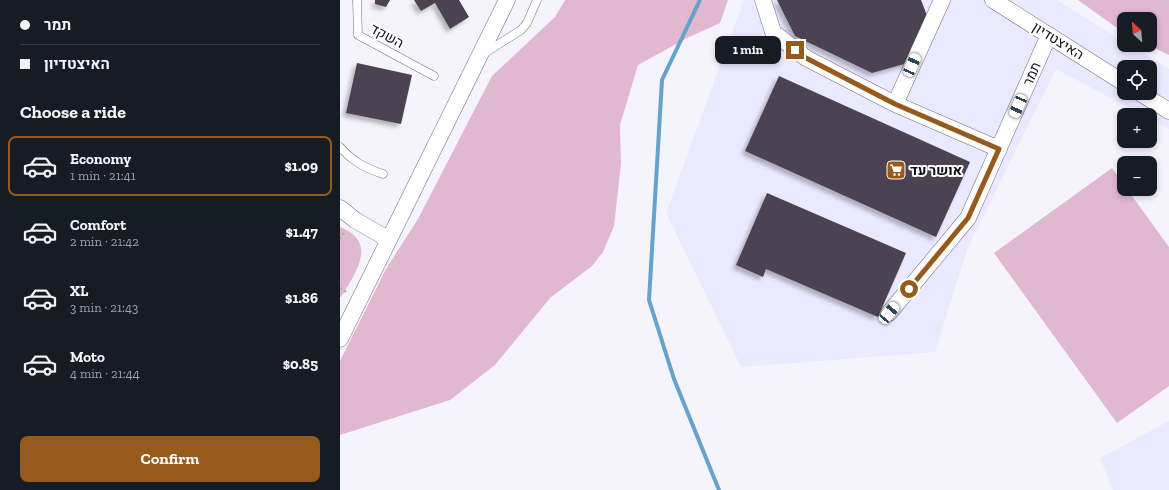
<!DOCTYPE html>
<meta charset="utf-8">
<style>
body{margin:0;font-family:"Zilla Slab",Heebo,serif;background:#242831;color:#f1f3f6;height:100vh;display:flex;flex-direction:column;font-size:15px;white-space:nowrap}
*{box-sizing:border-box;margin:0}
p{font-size:13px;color:#9ea1a6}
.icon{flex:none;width:22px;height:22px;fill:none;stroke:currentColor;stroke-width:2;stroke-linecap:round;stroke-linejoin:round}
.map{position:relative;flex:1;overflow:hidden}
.side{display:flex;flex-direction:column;background:#171b24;width:340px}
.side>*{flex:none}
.banner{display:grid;align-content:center;height:88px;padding:0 20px;background:#171b24}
.needle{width:26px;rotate:334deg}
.buttons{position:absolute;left:777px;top:12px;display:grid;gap:8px}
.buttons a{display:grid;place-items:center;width:40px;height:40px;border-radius:8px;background:#171b24;box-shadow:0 2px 6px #0003;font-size:20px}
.end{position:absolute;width:18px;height:18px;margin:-9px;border:5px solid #965a1c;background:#fff;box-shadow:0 0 0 2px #fff}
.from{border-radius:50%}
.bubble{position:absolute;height:28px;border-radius:8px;background:#171b24;box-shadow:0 2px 6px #0003;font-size:13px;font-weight:800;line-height:28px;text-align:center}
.car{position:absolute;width:12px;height:24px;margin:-12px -6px;border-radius:5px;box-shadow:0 0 3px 1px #0007;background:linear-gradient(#fff 24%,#345 0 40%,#fff 0 76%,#345 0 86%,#fff 0)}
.banner b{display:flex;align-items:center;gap:14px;height:38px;font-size:15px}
.banner b+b{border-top:1px solid #363941}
.banner i{width:10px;height:10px;background:#f1f3f6}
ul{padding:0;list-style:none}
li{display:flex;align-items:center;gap:12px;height:60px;margin:0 8px 6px;padding:0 12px;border:2px solid transparent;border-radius:8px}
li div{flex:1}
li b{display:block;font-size:15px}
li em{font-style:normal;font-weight:800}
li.current{border-color:#965a1c}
li>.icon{width:36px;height:36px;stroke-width:1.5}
h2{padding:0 20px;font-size:18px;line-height:48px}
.cta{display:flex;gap:8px;margin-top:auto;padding:8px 20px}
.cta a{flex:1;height:46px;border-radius:8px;background:#965a1c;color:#fff;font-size:16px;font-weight:800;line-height:46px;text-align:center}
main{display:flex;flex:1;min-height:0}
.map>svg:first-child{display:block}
.built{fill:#ebe9ff;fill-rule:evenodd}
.green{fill:#e0b8cf}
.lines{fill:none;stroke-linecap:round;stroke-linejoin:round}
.stream{stroke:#65a3cc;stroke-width:4}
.building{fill:#4e4351;filter:url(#shadow)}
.service-casing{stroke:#716f81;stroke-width:9}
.minor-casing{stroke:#716f81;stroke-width:17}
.path{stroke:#acabb3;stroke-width:2.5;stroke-dasharray:2 3;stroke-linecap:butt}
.service{stroke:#fff;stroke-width:8}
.minor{stroke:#fff;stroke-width:16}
.route{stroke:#965a1c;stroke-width:5}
.labels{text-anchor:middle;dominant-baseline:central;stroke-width:4;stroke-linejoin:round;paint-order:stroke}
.street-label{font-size:14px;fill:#100f16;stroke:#fff}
.poi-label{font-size:14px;font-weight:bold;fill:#100f16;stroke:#fff;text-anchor:start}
</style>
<main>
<section class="side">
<div class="banner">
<b><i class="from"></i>תמר</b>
<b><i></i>האיצטדיון</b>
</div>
<h2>Choose a ride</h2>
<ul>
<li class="current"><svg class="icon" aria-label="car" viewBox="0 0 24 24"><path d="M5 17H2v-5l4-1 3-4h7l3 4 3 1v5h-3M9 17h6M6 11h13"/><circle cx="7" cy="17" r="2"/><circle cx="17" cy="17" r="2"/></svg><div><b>Economy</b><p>1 min · 21:41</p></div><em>$1.09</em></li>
<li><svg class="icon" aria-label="car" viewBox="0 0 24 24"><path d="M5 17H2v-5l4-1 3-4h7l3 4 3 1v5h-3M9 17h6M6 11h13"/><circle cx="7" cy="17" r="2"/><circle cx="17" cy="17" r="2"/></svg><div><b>Comfort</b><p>2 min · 21:42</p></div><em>$1.47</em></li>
<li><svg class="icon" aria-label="car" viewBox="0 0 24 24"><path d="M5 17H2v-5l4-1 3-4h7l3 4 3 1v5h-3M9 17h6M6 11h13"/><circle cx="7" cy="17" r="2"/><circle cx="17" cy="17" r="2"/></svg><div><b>XL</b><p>3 min · 21:43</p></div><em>$1.86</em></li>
<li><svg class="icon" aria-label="car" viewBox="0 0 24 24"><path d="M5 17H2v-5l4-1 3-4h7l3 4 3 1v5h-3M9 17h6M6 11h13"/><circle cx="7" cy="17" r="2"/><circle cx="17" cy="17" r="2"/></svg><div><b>Moto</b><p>4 min · 21:44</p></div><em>$0.85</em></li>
</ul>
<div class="cta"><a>Confirm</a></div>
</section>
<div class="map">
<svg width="829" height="490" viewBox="0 0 829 490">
<defs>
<filter id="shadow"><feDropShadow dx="-3.5" dy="3.5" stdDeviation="2" flood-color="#0004"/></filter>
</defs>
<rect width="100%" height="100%" fill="#f5f4fc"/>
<path class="built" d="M404,0h313l67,42v3h6l39,24v60l-19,-10v-4h-8l-86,-46 -88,178 -33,105 -194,15 -75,-154zM784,67h26v26h-26z
M829,421v69h-56l-13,-32z"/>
<path class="green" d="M225,0h163l-8,23 -33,15 -49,27 -18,60 1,39 -7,62 -11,26 -11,14 -42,32 -55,67 -45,35 -110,35v-74l46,-92 32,-50 74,-143 63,-59z
M738,0h91v55l-20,-10 1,-26h-26v14z
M772,168l12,17v4h3l42,58v139l-52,37 -123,-170z
M0,227c39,15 15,47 1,70h-1z"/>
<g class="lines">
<path class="stream" d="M360,0l-38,80 -13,220 25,79 45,111"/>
</g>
<path class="building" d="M35,0h15l-4,7 -11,-3z
M74,0h45l10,17 -19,12 -15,-26 -14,8z
M437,0h144l7,18 -20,45 -36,10 -77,-37z
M17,63l55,12 -11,49 -55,-11z
M439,76l191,86 -34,75 -191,-86z
M427,193l139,60 -28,64 -112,-48 -3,8 -27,-12z"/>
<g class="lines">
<defs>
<path id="service" d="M17,0l1,35 76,41
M143,54l38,-24 6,-7 10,-23
M0,147c12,14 25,21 43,27"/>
<path id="minor" d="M423,0l10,32 33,26 89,46 104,45
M653,0l131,83
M800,93l29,18
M555,104l47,-104
M0,208l15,12 33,19
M549,313l79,-95 81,-183
M0,339l167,-339"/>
</defs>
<use href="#service" class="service-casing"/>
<use href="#minor" class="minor-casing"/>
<path class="path" d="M0,239l5,-9
M0,288l8,5"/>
<use href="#service" class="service"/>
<use href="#minor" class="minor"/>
</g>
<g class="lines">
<path class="route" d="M455,50l11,8 89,46 104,45 -31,69 -59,71"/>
</g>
<defs>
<symbol id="supermarket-square" viewBox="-11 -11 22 22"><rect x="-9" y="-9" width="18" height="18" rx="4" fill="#965a1c" stroke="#fff"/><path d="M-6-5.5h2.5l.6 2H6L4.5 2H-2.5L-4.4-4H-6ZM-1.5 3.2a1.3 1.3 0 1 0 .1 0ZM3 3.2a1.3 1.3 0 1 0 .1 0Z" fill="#fff"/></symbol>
</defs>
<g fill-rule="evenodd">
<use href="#supermarket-square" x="545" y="159" width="22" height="22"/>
</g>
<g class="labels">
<g class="street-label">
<text transform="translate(47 36) rotate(28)">השקד</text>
<text transform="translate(718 41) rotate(32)">האיצטדיון</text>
<text transform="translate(692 74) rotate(-66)">תמר</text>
</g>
<g class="poi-label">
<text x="570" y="170">אושר עד</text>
</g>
</g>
</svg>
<div class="buttons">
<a><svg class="needle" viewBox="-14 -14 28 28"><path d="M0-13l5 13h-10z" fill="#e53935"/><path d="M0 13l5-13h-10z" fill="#9ea1a6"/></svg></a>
<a><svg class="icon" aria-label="locate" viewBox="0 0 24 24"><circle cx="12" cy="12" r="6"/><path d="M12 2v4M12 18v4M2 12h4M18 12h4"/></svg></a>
<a>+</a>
<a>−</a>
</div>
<i class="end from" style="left:569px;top:289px"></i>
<i class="end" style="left:455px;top:50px"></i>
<div class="bubble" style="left:375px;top:36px;width:66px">1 min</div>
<i class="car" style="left:572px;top:65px;rotate:24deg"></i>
<i class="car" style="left:678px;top:106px;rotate:204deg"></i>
<i class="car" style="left:549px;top:313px;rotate:40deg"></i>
</div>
</main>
